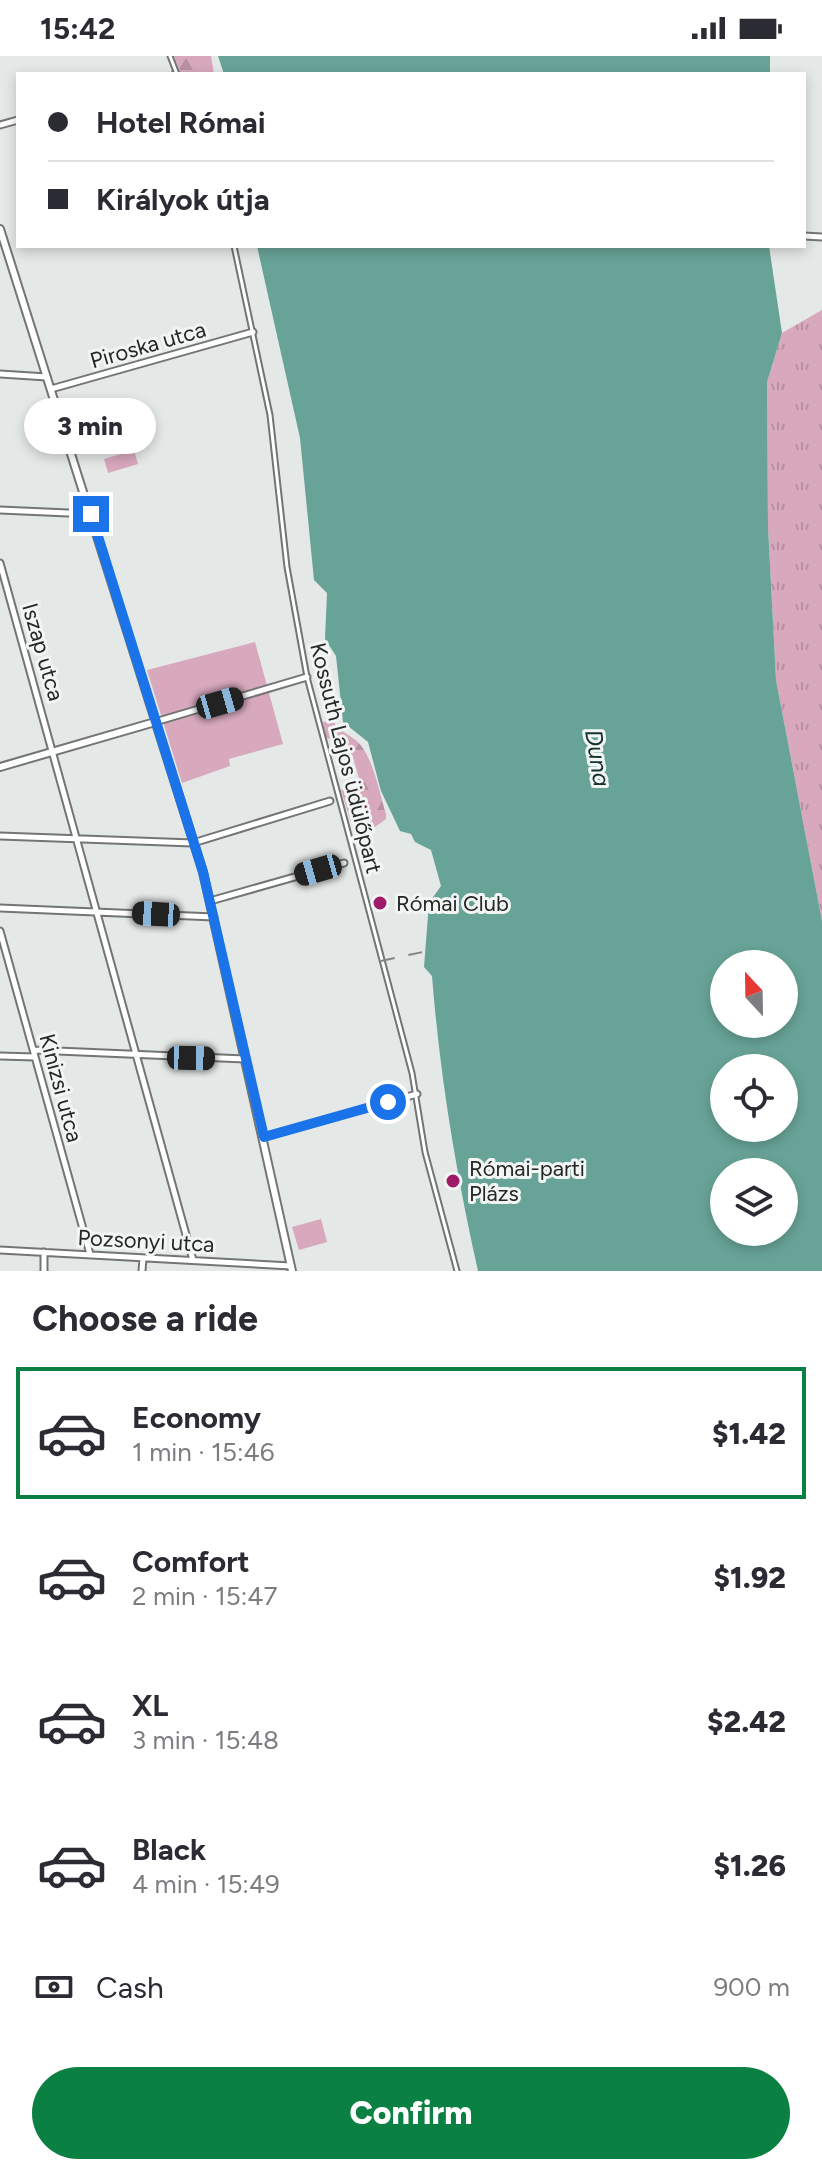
<!DOCTYPE html>
<meta charset="utf-8">
<style>
body{margin:0;font-family:Figtree,sans-serif;background:#f2f2f3;color:#2b2b33;height:100vh;display:flex;flex-direction:column;font-size:30px;white-space:nowrap}
*{box-sizing:border-box;margin:0}
p{font-size:26px;color:#7c7c81}
.icon{flex:none;width:44px;height:44px;fill:none;stroke:currentColor;stroke-width:2;stroke-linecap:round;stroke-linejoin:round}
.map{position:relative;height:1215px;overflow:hidden}
.sheet{display:flex;flex-direction:column;background:#fff;flex:1}
.sheet>*{flex:none}
.hud{position:absolute;left:16px;top:16px;width:790px;height:176px;border-radius:0px;box-shadow:0 4px 12px #0003;display:grid;align-content:center;height:176px;padding:0 32px;background:#fff}
.needle{width:52px;rotate:338deg}
.fabs{position:absolute;left:710px;top:894px;display:grid;gap:16px}
.fabs a{display:grid;place-items:center;width:88px;height:88px;border-radius:50%;background:#fff;box-shadow:0 4px 12px #0003;font-size:40px}
.end{position:absolute;width:36px;height:36px;margin:-18px;border:10px solid #1a73e8;background:#fff;box-shadow:0 0 0 4px #fff}
.from{border-radius:50%}
.bubble{position:absolute;height:56px;border-radius:28px;background:#fff;box-shadow:0 4px 12px #0003;font-size:26px;font-weight:800;line-height:56px;text-align:center}
.car{position:absolute;width:24px;height:48px;margin:-24px -12px;border-radius:10px;box-shadow:0 0 6px 2px #0007;background:linear-gradient(#222 24%,#8ab4d8 0 40%,#222 0 76%,#8ab4d8 0 86%,#222 0)}
.hud b{display:flex;align-items:center;gap:28px;height:76px;font-size:30px}
.hud b+b{border-top:2px solid #e1e1e2}
.hud i{width:20px;height:20px;background:#2b2b33}
ul{padding:0;list-style:none}
li{display:flex;align-items:center;gap:24px;height:132px;margin:0 16px 12px;padding:0 16px;border:4px solid transparent;border-radius:0px}
li div{flex:1}
li b{display:block;font-size:30px}
li em{font-style:normal;font-weight:800}
li.active{border-color:#0b8043}
li>.icon{width:72px;height:72px;stroke-width:1.5}
h2{padding:0 32px;font-size:36px;line-height:96px}
.pay{display:flex;align-items:center;gap:20px;height:88px;padding:0 32px;font-size:30px}
.pay p{margin-inline-start:auto}
.primary-button{display:flex;gap:16px;margin-top:auto;padding:16px 32px}
.primary-button a{flex:1;height:92px;border-radius:48px;background:#0b8043;color:#fff;font-size:32px;font-weight:800;line-height:92px;text-align:center}
.status{display:flex;justify-content:space-between;align-items:center;height:56px;padding:0 40px;background:#fff;direction:ltr}
.status svg{height:22px;fill:currentColor}
.map>svg:first-child{display:block}
.forest{fill:url(#forest-firs)}
.park{fill:url(#park-tufts)}
.garden{fill:#d8a8bd}
.water{fill:#68a397;fill-rule:evenodd}
.lines{fill:none;stroke-linecap:round;stroke-linejoin:round}
.pedestrian-casing{stroke:#727574;stroke-width:7}
.minor-casing{stroke:#727574;stroke-width:9}
.tertiary-casing{stroke:#727574;stroke-width:10}
.pedestrian{stroke:#fff;stroke-width:3}
.minor{stroke:#fff;stroke-width:5}
.tertiary{stroke:#fff;stroke-width:6}
.rail{stroke:#838585;stroke-width:2;stroke-dasharray:14 14;stroke-linecap:butt}
.route{stroke:#1a73e8;stroke-width:10}
.poi-dot{fill:#9f1b6a;stroke:#f1f5f4;stroke-width:3}
.labels{text-anchor:middle;dominant-baseline:central;stroke-width:6;stroke-linejoin:round;paint-order:stroke}
.street-label{font-size:22px;fill:#252626;stroke:#f1f5f4}
.poi-label{font-size:22px;fill:#252626;stroke:#f1f5f4;text-anchor:start}
.water-label{font-size:24px;font-style:italic;fill:#14322c;stroke:#f1f5f4}
</style>
<div class="status"><b>15:42</b><svg viewBox="0 0 49 12"><path d="M0 12V9h3v3zM5 12V6h3v6zM10 12V3h3v9zM15 12V0h3v12zM26 1h20v11H26zM47 4h2v5h-2z"/></svg></div>
<div class="map">
<svg width="822" height="1215" viewBox="0 0 822 1215">
<defs>
<pattern id="forest-firs" width="22" height="20" patternUnits="userSpaceOnUse" patternTransform="scale(2)"><rect width="22" height="20" fill="#d8a8bd"/><path d="M5 1l3.5 6h-7zM16 11l3.5 6h-7z" fill="#b990a2"/></pattern>
<pattern id="park-tufts" width="24" height="20" patternUnits="userSpaceOnUse" patternTransform="scale(2)"><rect width="24" height="20" fill="#d8a8bd"/><path d="M3 7l-1-3M5 7V3M7 7l1-3M15 17l-1-3M17 17v-4M19 17l1-3" fill="none" stroke="#b990a2"/></pattern>
</defs>
<rect width="100%" height="100%" fill="#e4e8e7"/>
<path class="forest" d="M174,0h37l3,18h-33z
M333,665c7,11 16,13 25,21 16,17 21,50 28,72v5l-11,8 -13,-6 -11,1 -10,-32 20,-5 -9,-31 -16,-6 -4,-9 -6,-1 -3,-16z"/>
<path class="park" d="M822,254v611l-46,-241 -8,-153 -1,-145 15,-49z"/>
<path class="garden" d="M134,394l4,14 -30,9 -4,-14z
M255,586l28,102 -54,15 1,7 -48,17 -35,-113z
M321,1163l6,23 -28,8 -7,-23z"/>
<path class="water" d="M218,0h552v18h-546z
M257,190h512l13,87 -15,49 1,145 8,153 46,241v350h-344c-22,-98 -38,-194 -46,-295l-8,-9 5,-64 12,-17 -10,-36 -16,-8 -4,-8 -11,-3 -19,-40 -13,-49 -25,-20 -7,-66 -11,-17 2,-46 -13,-13 -14,-142zM724,908h60v60h-60zM784,1012v60h-60v-60zM784,1116v60h-60v-60z"/>
<g class="lines">
<defs>
<path id="pedestrian" d="M170,0l7,18
M234,190l36,169 17,152 20,110 105,396 13,79 32,119"/>
<path id="minor" d="M175,18h1
M0,69l18,-5
M804,180l18,1
M0,318l47,3
M51,333l202,-57
M0,454l91,4
M0,507l193,697
M155,666l152,-45
M0,780l193,7 137,-42
M210,845l134,-38
M0,852l214,9
M0,875l90,323
M34,994l211,9
M0,1000l35,1
M264,1081l153,-43
M0,1194l291,16
M44,1215v-19
M142,1215l1,-13"/>
<path id="tertiary" d="M0,173l203,643 89,399
M0,711l155,-45"/>
</defs>
<use href="#pedestrian" class="pedestrian-casing"/>
<use href="#minor" class="minor-casing"/>
<use href="#tertiary" class="tertiary-casing"/>
<use href="#pedestrian" class="pedestrian"/>
<use href="#minor" class="minor"/>
<use href="#tertiary" class="tertiary"/>
<path class="rail" d="M381,905l51,-11"/>
</g>
<g class="lines">
<path class="route" d="M91,458l112,358 61,265 124,-35"/>
</g>
<g class="poi-dot">
<circle cx="380" cy="847" r="8"/>
<circle cx="453" cy="1125" r="8"/>
</g>
<g class="labels">
<g class="street-label">
<text transform="translate(148 289) rotate(-16)">Piroska utca</text>
<text transform="translate(43 596) rotate(74)">Iszap utca</text>
<text transform="translate(346 702) rotate(76)">Kossuth Lajos üdülőpart</text>
<text transform="translate(61 1032) rotate(75)">Kinizsi utca</text>
<text transform="translate(146 1185) rotate(3)">Pozsonyi utca</text>
</g>
<g class="poi-label">
<text x="396" y="847">Római Club</text>
<text x="469" y="1112">Római-parti<tspan x="469" dy="25">Plázs</tspan></text>
</g>
<g class="water-label">
<text transform="translate(598 702) rotate(81)">Duna</text>
</g>
</g>
</svg>
<div class="fabs">
<a><svg class="needle" viewBox="-14 -14 28 28"><path d="M0-13l5 13h-10z" fill="#e53935"/><path d="M0 13l5-13h-10z" fill="#7c7c81"/></svg></a>
<a><svg class="icon" aria-label="locate" viewBox="0 0 24 24"><circle cx="12" cy="12" r="6"/><path d="M12 2v4M12 18v4M2 12h4M18 12h4"/></svg></a>
<a><svg class="icon" aria-label="layers" viewBox="0 0 24 24"><path d="M12 4l9 5-9 5-9-5zM3 14l9 5 9-5"/></svg></a>
</div>
<i class="end from" style="left:388px;top:1046px"></i>
<i class="end" style="left:91px;top:458px"></i>
<div class="bubble" style="left:24px;top:342px;width:132px">3 min</div>
<i class="car" style="left:220px;top:647px;rotate:74deg"></i>
<i class="car" style="left:318px;top:814px;rotate:254deg"></i>
<i class="car" style="left:156px;top:858px;rotate:273deg"></i>
<i class="car" style="left:191px;top:1002px;rotate:91deg"></i>
<div class="hud">
<b><i class="from"></i>Hotel Római</b>
<b><i></i>Királyok útja</b>
</div>
</div>
<section class="sheet">
<h2>Choose a ride</h2>
<ul>
<li class="active"><svg class="icon" aria-label="car" viewBox="0 0 24 24"><path d="M5 17H2v-5l4-1 3-4h7l3 4 3 1v5h-3M9 17h6M6 11h13"/><circle cx="7" cy="17" r="2"/><circle cx="17" cy="17" r="2"/></svg><div><b>Economy</b><p>1 min · 15:46</p></div><em>$1.42</em></li>
<li><svg class="icon" aria-label="car" viewBox="0 0 24 24"><path d="M5 17H2v-5l4-1 3-4h7l3 4 3 1v5h-3M9 17h6M6 11h13"/><circle cx="7" cy="17" r="2"/><circle cx="17" cy="17" r="2"/></svg><div><b>Comfort</b><p>2 min · 15:47</p></div><em>$1.92</em></li>
<li><svg class="icon" aria-label="car" viewBox="0 0 24 24"><path d="M5 17H2v-5l4-1 3-4h7l3 4 3 1v5h-3M9 17h6M6 11h13"/><circle cx="7" cy="17" r="2"/><circle cx="17" cy="17" r="2"/></svg><div><b>XL</b><p>3 min · 15:48</p></div><em>$2.42</em></li>
<li><svg class="icon" aria-label="car" viewBox="0 0 24 24"><path d="M5 17H2v-5l4-1 3-4h7l3 4 3 1v5h-3M9 17h6M6 11h13"/><circle cx="7" cy="17" r="2"/><circle cx="17" cy="17" r="2"/></svg><div><b>Black</b><p>4 min · 15:49</p></div><em>$1.26</em></li>
</ul>
<div class="pay"><svg class="icon" aria-label="cash" viewBox="0 0 24 24"><path d="M3 7h18v10H3z"/><circle cx="12" cy="12" r="2"/></svg>Cash<p>900 m</p></div>
<div class="primary-button"><a>Confirm</a></div>
</section>
